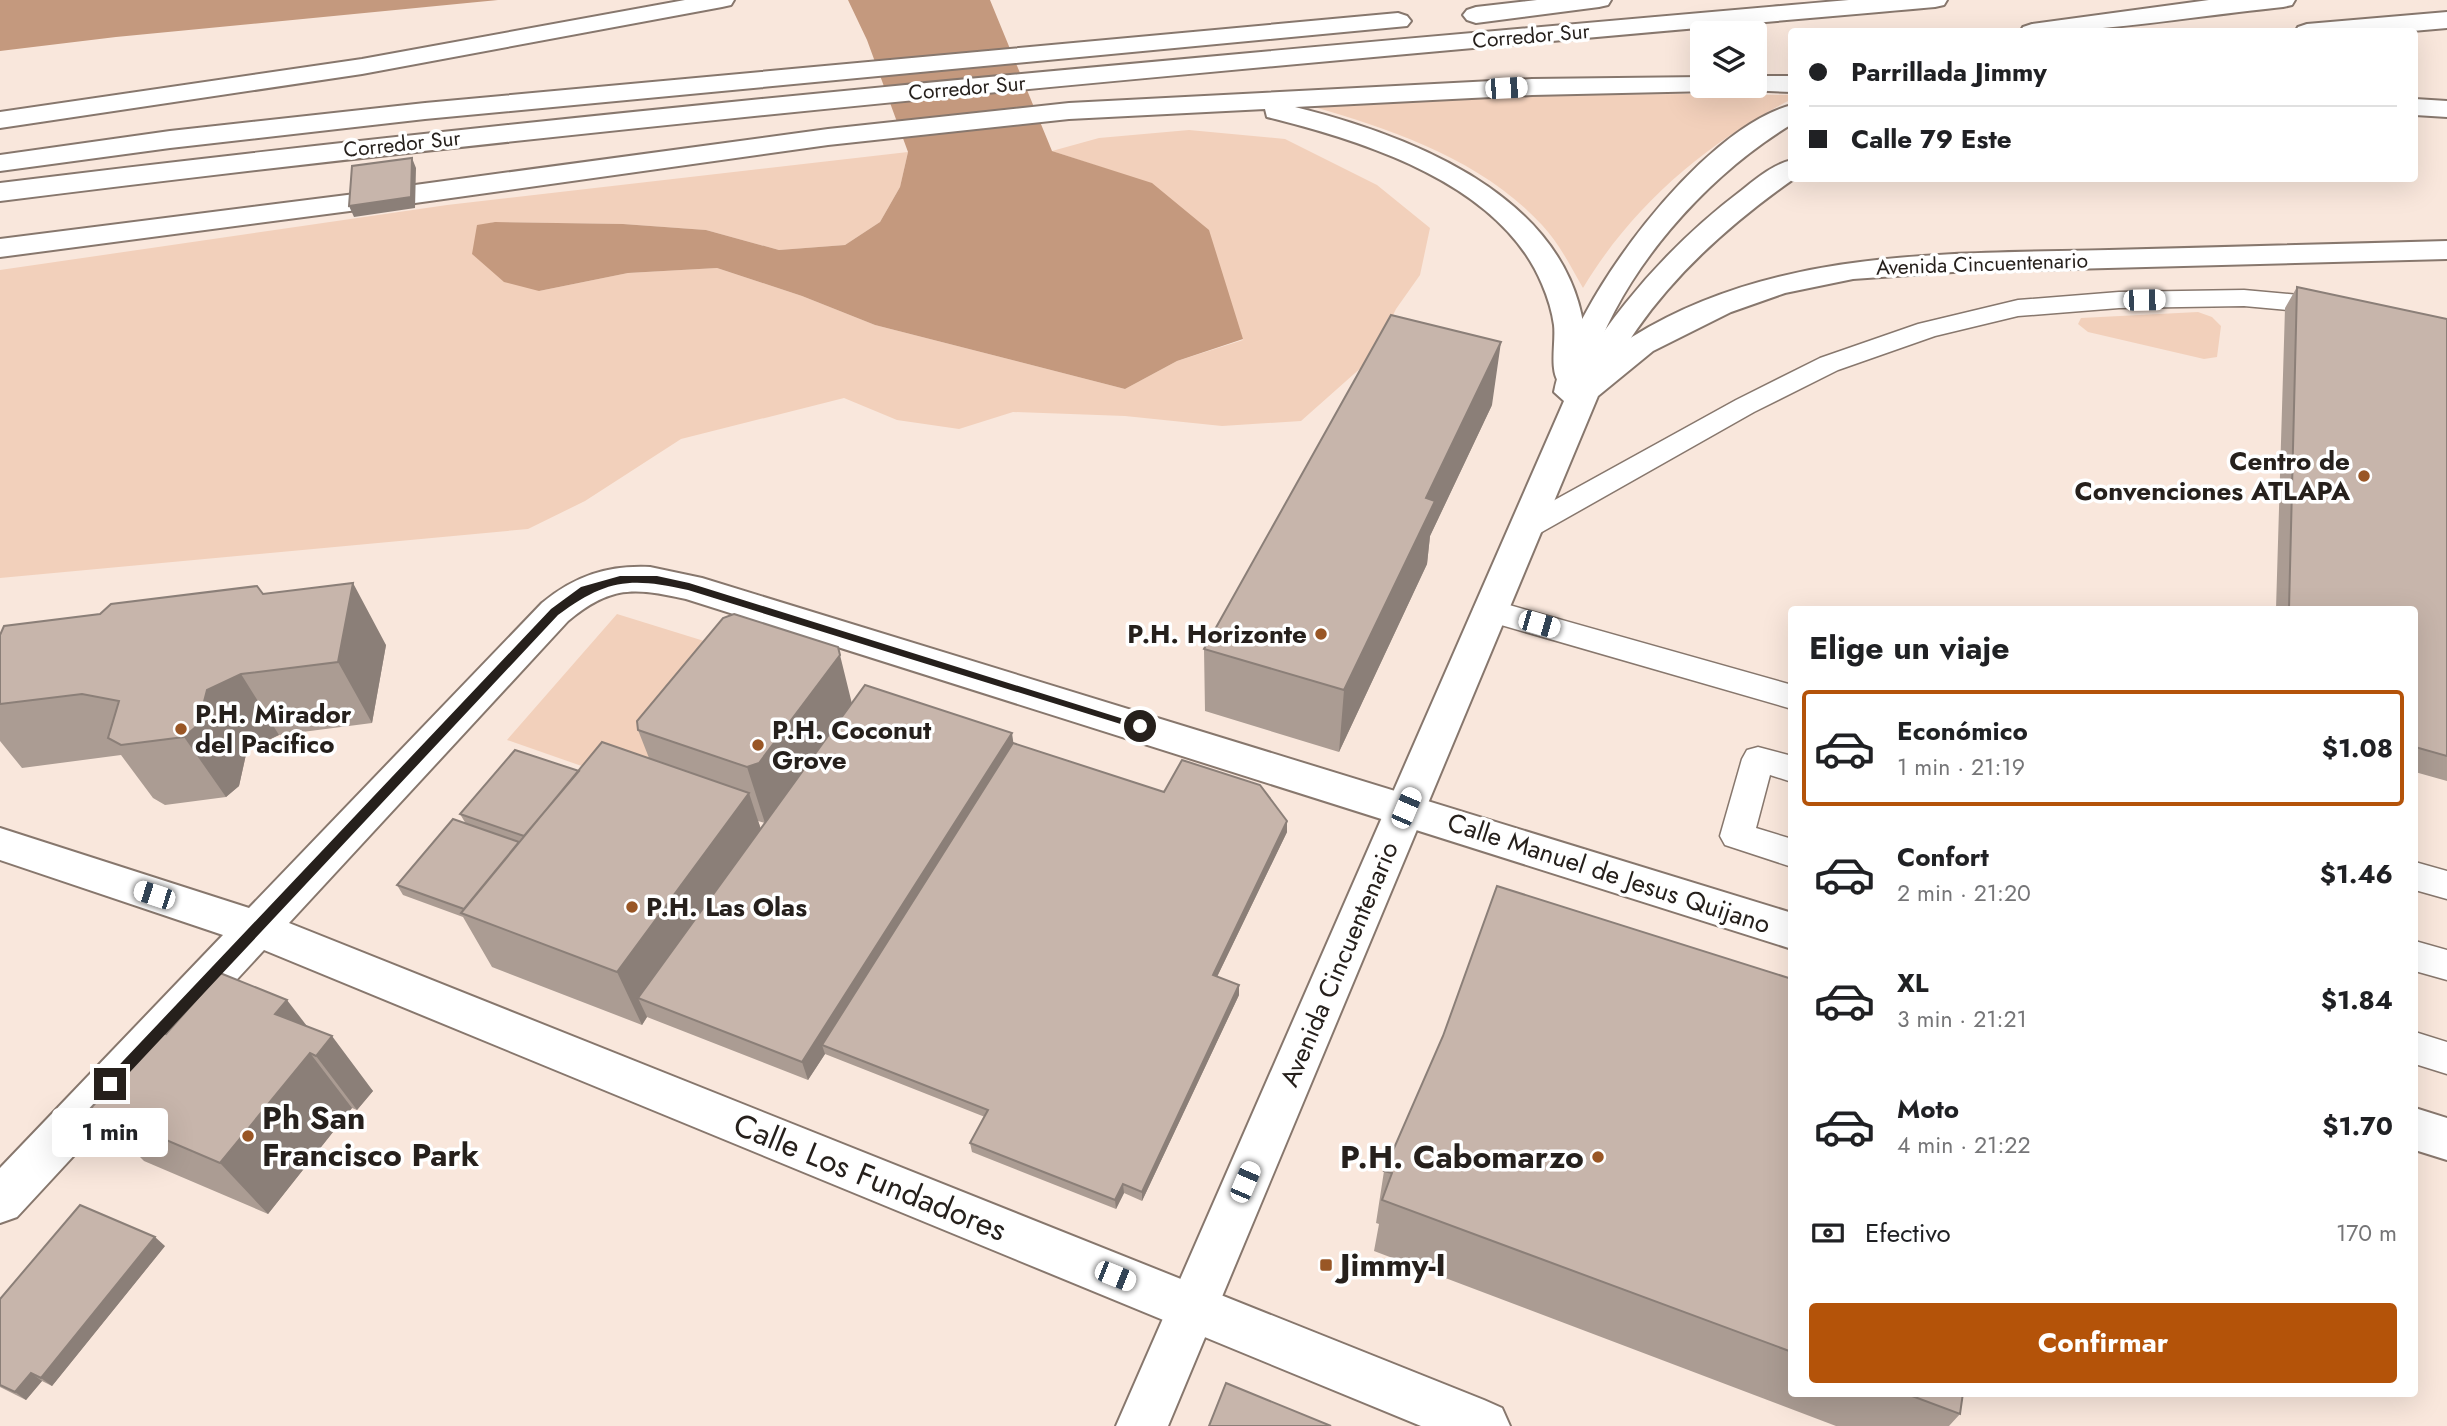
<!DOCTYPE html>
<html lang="es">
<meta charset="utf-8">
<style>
body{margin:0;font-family:Jost,sans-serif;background:#f2f2f2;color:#202124;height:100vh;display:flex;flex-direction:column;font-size:26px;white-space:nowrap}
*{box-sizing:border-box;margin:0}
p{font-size:23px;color:#757577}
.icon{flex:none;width:38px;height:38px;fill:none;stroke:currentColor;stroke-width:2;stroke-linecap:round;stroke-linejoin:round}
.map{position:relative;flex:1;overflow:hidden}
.details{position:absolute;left:1788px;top:606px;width:630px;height:791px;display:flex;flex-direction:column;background:#fff;border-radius:7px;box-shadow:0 7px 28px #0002}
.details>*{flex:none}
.top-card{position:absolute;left:1788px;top:28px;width:630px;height:154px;border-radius:7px;box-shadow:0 7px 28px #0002;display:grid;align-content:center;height:154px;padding:0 21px;background:#fff}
.fabs{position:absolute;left:1690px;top:21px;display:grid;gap:14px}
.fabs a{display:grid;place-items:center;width:77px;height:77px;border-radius:7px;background:#fff;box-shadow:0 7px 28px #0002;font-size:35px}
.end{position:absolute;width:32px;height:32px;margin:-16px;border:9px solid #26201c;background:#fff;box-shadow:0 0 0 4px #fff}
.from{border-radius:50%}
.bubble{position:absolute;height:49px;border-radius:7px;background:#fff;box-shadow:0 7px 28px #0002;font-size:23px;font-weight:700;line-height:49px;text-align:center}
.car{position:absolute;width:21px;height:42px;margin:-21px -10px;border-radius:9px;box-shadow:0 0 5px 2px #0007;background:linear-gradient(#fff 24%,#345 0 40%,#fff 0 76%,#345 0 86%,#fff 0)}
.top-card b{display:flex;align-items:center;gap:24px;height:66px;font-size:26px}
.top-card b+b{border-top:2px solid #e0e0e0}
.top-card i{width:18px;height:18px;background:#202124}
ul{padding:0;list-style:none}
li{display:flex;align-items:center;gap:21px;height:116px;margin:0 14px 10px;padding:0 7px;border:4px solid transparent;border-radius:7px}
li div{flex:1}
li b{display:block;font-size:26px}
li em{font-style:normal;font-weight:700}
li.selected{border-color:#b45309}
li>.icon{width:63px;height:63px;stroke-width:1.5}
h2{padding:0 21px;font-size:32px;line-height:84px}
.pay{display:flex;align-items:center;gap:18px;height:77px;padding:0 21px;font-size:26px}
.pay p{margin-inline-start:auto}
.primary-button{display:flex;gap:14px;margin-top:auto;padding:14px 21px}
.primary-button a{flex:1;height:80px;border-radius:7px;background:#b45309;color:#fff;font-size:28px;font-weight:700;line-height:80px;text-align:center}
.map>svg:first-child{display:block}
.green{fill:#f2d0bb}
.water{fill:#c4997e}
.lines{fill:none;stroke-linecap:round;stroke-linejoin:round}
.lane-casing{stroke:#87776d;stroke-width:3}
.street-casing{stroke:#87776d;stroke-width:4}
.primary-casing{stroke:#87776d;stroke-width:4}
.highway-casing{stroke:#87776d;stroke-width:4}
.lane{fill:#fff;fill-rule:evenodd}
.street{fill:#fff;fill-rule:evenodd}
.primary{fill:#fff;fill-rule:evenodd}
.highway{fill:#fff;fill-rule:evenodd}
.wall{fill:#ab9c93;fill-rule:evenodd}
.shaded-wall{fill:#8b7f78}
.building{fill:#c7b5ab;stroke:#8b7f78;stroke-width:2}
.route{fill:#26201c}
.poi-dot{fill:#995625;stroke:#fff;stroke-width:2.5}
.labels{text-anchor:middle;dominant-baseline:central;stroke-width:7;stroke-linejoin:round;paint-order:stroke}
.far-street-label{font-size:21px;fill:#26201c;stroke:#fff}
.poi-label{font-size:26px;font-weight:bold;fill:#26201c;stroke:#fff;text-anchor:start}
.street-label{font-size:26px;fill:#26201c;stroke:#fff}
.near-poi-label{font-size:32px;font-weight:bold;fill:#26201c;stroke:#fff;text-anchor:start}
.near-street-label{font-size:32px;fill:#26201c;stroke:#fff}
</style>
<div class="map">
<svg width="2447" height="1426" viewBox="0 0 2447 1426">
<rect width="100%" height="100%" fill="#f9e7dc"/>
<path class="green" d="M1692,94l100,1v4c-85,43 -160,107 -209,189 -12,-21 -24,-45 -41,-63 -60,-65 -148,-95 -231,-119l189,-11z
M1189,130l96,9 92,46 53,43 -10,47 -24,34 -24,49 -71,63 -79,5 -97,-10 -112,-4 -54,17 -62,-9 -53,-22 -163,41 -96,62 -57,28 -528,49v-308l447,-65 461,-53 -8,35 -20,35 -35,23 -66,5 -73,-20 -83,-6 -128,-2 -18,4 62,65 89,-18 89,-5 85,28 73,29 250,64 52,-28 66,-21 -91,-156 -100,-33 47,-13z
M2198,312l14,5 9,9 -4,31 -13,2 -116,-27 -10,-8 3,-6z
M617,614l129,40 -104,133 -135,-47z"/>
<path class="water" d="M0,0h498l-382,37 -116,14z
M848,0h142l62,151 100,32 57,47 34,109 -66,22 -52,28 -250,-64 -73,-29 -85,-28 -89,5 -89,18 -35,-9 -32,-28 5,-29 18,-3 128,2 83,6 73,20 66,-5 35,-23 20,-35 8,-35 -41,-112z"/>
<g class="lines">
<defs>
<path id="lane" d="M2244,290l87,8 9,3 4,5 -4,5 -9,3 -87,-8 -125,2 -101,8 -83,20 -97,34 -84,42 -221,125 -10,3 -10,-3 -4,-7 4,-7 223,-123 84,-42 98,-34 100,-24 101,-8z
M1488,599l304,86v24l-315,-91 -4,-8 4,-8z
M1758,747l34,9v26l-22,-7 -14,53 36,11v28l-67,-22 -5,-9 22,-77 5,-9z
M2415,862l32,9v28l-32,-9z
M2415,941l32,9v30l-32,-9z
M2415,1032l32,10v32l-32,-10z"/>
<path id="street" d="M650,567l52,11 1090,335v36l-1106,-350c-53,-12 -76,-13 -118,22l-279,302 1195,477 18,8 8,18h-89l-1157,-476 -247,267 -17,6v-55l223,-233 -223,-75v-32l249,80 293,-305c33,-27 65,-38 108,-36z
M2415,1108l32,10v42l-32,-10z"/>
<path id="primary" d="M2209,0h86l-3,5 -9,2c-88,9 -175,25 -263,25l3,-5 9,-3z
M1792,105v19c-86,52 -172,148 -202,246 14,-11 27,-24 42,-33 143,-89 314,-83 477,-87 113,-3 225,-6 338,-9v18l-494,13 -100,7 -68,14 -54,19 -78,39 -55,45 -430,1030h-52l448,-1025 -10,-9c17,-89 147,-264 238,-287z"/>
<path id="highway" d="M685,0h49l-3,5 -9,2 -360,67 -362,54v-16l362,-53z
M1537,0h74l-3,5 -9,2 -123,16 -9,-3 -4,-5 4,-5 9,-3z
M1849,0h98l-3,5 -9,2c-646,57 -1292,113 -1935,194v-18c615,-76 1232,-129 1849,-183z
M2447,12v16l-46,4h-106l3,-5 9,-3z
M1398,13l9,3 4,5 -4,5 -982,93 -255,29 -170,23v-16l170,-24 255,-28z
M1755,76h37v16l-46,-2 -3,-4h12z
M1703,77v9h13l-4,5 -180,4 -237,12c125,31 292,97 291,251 43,-66 94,-121 156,-168 15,-12 32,-26 50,-30v18h3c-60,42 -116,91 -158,151 -16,22 -27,47 -42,69l-11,3 -11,-3 -5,-7 3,-5 -12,-3c-10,-14 -3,-40 -5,-58 -2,-14 -6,-27 -12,-41 -42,-101 -178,-143 -275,-167l-2,-8 -196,10 -241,26 -413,58 -10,-3 -4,-6 4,-6 10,-3 413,-56 241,-26 463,-24z
M2415,99l32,2v16l-32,-2z
M355,194l10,3 4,6 -4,6 -365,48v-18z"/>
</defs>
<use href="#lane" class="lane-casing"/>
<use href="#street" class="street-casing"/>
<use href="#primary" class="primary-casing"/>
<use href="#highway" class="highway-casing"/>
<use href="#lane" class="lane"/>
<use href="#street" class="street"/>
<use href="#primary" class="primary"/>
<use href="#highway" class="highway"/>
</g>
<path class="wall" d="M2297,287l150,32v462l-32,-9v-163h-139l9,-301z
M1492,405l-62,131 -3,28 -88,188 -134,-41 -1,-62z
M263,594l123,51 -14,78 -93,12 -32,15 -8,36 -13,11 -61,8 -12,-7 -32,-43 -99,13 -22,-27v-106z
M852,703l161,40 151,49 123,29v11l-70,145 22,18 -97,206 -18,-8 -8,16 -144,-57 -2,-9 15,-26 -160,-63 -17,26 -161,-63 -5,8 -150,-58 -29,-50 -60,-22 -6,-10 69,-61 -6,-10 119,-43 70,-13 -11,-28zM758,821l7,2 -4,6z
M1792,979v414h171l-3,21 -11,12h-113l-462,-175 5,-27 -3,-1 8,-52z
M308,1027l65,64 -16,19 -5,-2 -84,106 -124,-53 -53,-53z
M165,1246l-113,140 -10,-5 -16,19 -26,-13v-88z"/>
<path class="shaded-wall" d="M412,158l4,10 -1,40 -61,9 -5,-11z
M1501,342l-9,63 -62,131 -3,28 -88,188 5,-62 82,-192z
M353,583l33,62 -14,78 -34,-61z
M840,655l14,57 -89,111 -18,-56z
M241,674l38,61 -32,15 -8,36 -13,11 -42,-60 23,-47z
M1012,733l3,21 -193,291 3,9 -17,26 -6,-18z
M749,793l18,55 -129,150 9,19 -5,8 -25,-53z
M1287,821v11l-74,153v-10z
M1239,985v10l-97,206v-9z
M287,1000l36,47 9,-11 41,55 -16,19 -41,-54 -6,-3 42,55 -84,106 -48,-51 55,-149z
M1123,1184l1,9 -8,16 -1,-9z
M155,1237l10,9 -113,140 -11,-8z
M31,1373l11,8 -16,19 -11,-8z"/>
<path class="building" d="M412,158l-1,39 -62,9 3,-40z
M2297,287l150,32v437l-32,-9v-138h-126z
M1391,315l110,27 -75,156 9,3 -91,189 -140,-41z
M353,583l-15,79 -97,12 -34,16 -9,35 -14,12 -63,8 -13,-7 11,-37 -37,-7 -82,10v-69l4,-9 96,-12 11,-10 146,-18 6,8z
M734,614l104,33 2,8 -81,108 -12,4 -109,-37 -1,-9 86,-103z
M865,685l147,48 -210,329 -164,-64z
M602,742l147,51 -132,179 -156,-59z
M1013,743l151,49 18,-32 78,25 27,36 -74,154 26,10 -97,207 -19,-8 -8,16 -145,-57 18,-33 -166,-65z
M515,750l64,21 -55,65 -64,-22z
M453,819l66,23 -55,67 -67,-24z
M1497,886l295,93v373l-410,-152 10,-27 -8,-2 59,-135z
M220,973l67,27 -12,14 57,22 -16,20 -6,-3 -90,110 -129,-55 69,-77 6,3z
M80,1205l75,32 -114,141 -10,-5 -16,19 -15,-7v-86z
M1226,1383l105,43h-122z
M1904,1393h59l-3,21z"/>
<path class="route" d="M620,576h37l32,7 457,143 -6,4 -452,-140c-57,-13 -82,-11 -130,25l-443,473h-10v-8l446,-471 30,-22z"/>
<g class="poi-dot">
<circle cx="2364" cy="476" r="7"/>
<circle cx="1321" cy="634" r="7"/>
<circle cx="181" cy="729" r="7"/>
<circle cx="758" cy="745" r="7"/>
<circle cx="632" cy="907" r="7"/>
<circle cx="248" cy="1136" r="7"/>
<circle cx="1598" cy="1157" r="7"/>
<rect x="1319" y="1258" width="14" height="14" rx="3.5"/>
</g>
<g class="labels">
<g class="far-street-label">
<text transform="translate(1531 36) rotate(-5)">Corredor Sur</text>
<text transform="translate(967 88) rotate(-5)">Corredor Sur</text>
<text transform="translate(402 144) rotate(-6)">Corredor Sur</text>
<text transform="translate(1982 264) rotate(-2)">Avenida Cincuentenario</text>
</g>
<g class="poi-label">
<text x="2350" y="461" text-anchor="end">Centro de<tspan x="2350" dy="30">Convenciones ATLAPA</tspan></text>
<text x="1307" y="634" text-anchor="end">P.H. Horizonte</text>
<text x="195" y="714">P.H. Mirador<tspan x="195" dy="30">del Pacifico</tspan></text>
<text x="772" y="730">P.H. Coconut<tspan x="772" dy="30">Grove</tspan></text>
<text x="646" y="907">P.H. Las Olas</text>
</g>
<g class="street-label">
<text transform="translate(1609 873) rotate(18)">Calle Manuel de Jesus Quijano</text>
<text transform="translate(1339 964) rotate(-67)">Avenida Cincuentenario</text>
</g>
<g class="near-poi-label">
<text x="262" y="1118">Ph San<tspan x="262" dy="37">Francisco Park</tspan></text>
<text x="1584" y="1157" text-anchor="end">P.H. Cabomarzo</text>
<text x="1340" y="1265">Jimmy-I</text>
</g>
<g class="near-street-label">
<text transform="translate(870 1177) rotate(22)">Calle Los Fundadores</text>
</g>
</g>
</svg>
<div class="fabs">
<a><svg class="icon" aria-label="layers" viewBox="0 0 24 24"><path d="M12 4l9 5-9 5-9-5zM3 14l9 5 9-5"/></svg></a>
</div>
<i class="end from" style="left:1140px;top:726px"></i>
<i class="end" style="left:110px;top:1084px"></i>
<div class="bubble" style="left:52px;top:1108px;width:116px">1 min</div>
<i class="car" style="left:1506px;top:88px;rotate:87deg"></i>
<i class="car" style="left:2144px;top:300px;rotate:89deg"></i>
<i class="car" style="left:1539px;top:624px;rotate:106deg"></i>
<i class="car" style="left:1406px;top:808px;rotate:23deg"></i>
<i class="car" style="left:154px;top:895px;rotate:288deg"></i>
<i class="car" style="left:1245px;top:1182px;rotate:23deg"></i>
<i class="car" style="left:1115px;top:1276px;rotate:112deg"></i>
<div class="top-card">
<b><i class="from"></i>Parrillada Jimmy</b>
<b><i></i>Calle 79 Este</b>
</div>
<section class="details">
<h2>Elige un viaje</h2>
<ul>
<li class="selected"><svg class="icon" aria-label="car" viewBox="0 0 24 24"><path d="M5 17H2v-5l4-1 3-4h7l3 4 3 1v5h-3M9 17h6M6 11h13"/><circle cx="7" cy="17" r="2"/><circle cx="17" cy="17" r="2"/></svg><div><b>Económico</b><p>1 min · 21:19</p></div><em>$1.08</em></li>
<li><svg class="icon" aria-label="car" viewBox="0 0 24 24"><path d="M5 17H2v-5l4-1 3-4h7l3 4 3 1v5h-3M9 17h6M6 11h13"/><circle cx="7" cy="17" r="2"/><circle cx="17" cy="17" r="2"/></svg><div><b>Confort</b><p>2 min · 21:20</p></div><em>$1.46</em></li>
<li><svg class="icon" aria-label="car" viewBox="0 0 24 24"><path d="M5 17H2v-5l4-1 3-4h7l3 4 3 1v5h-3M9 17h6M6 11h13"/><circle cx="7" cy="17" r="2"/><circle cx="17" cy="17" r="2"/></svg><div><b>XL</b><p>3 min · 21:21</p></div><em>$1.84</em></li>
<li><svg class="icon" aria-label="car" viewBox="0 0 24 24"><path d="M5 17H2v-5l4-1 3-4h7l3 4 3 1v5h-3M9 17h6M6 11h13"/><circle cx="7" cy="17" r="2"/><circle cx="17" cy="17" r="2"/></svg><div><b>Moto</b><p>4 min · 21:22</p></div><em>$1.70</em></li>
</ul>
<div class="pay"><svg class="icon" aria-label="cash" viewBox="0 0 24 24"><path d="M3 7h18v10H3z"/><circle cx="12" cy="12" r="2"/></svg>Efectivo<p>170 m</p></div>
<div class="primary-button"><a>Confirmar</a></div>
</section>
</div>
